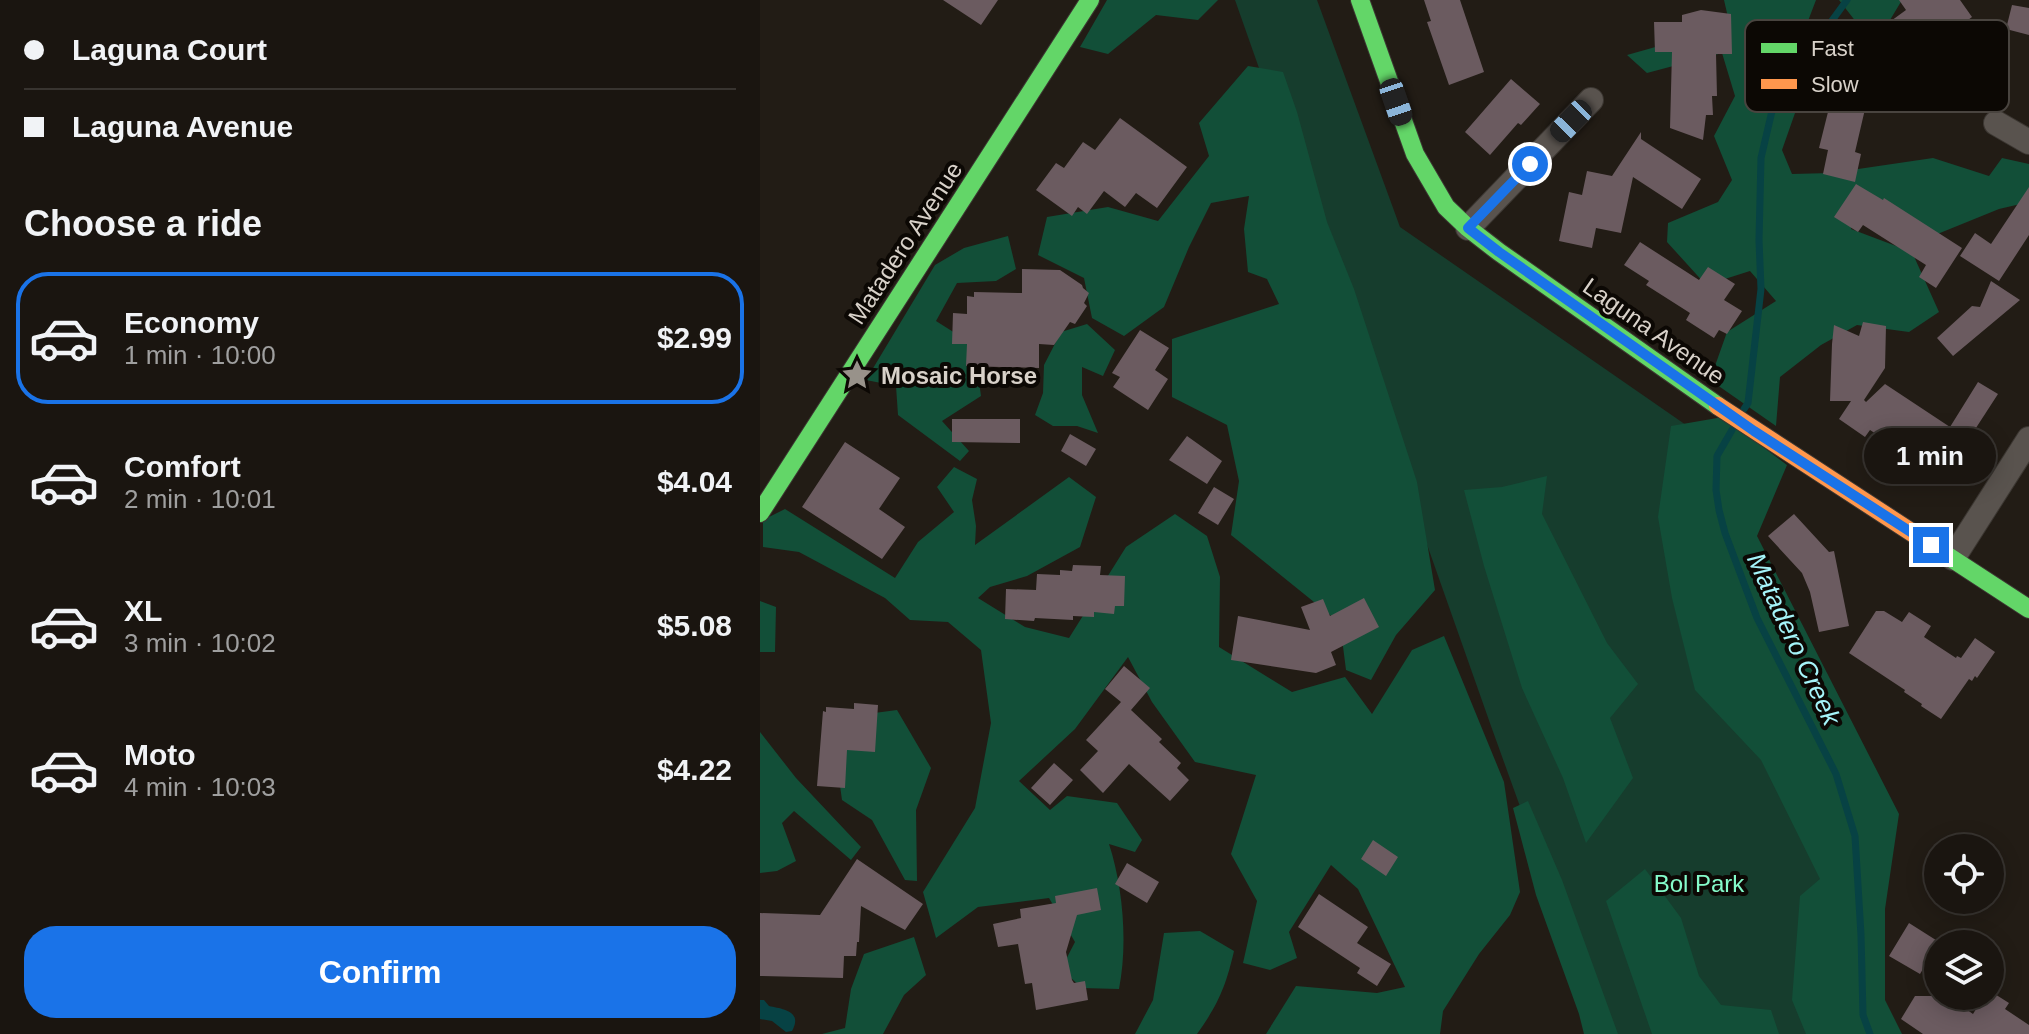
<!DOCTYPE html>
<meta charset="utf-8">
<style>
body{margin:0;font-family:Helvetica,sans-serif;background:#231e19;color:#f1f3f6;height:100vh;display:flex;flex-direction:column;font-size:30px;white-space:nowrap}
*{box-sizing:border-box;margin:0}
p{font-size:26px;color:#9f9f9f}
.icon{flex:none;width:44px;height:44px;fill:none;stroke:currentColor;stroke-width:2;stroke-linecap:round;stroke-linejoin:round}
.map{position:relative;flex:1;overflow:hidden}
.side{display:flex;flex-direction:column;background:#1a1510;width:760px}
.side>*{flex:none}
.hud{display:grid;align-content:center;height:176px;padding:0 24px;background:#1a1510}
.tools{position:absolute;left:1164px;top:834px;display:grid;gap:16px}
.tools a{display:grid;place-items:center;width:80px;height:80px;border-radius:50%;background:#1a1510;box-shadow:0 4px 20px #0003,0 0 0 2px #383430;font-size:40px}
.end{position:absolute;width:36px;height:36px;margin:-18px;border:10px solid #1a73e8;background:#fff;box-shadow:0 0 0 4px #fff}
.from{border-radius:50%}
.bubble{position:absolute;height:56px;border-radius:28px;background:#1a1510;box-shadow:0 4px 20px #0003,0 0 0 2px #383430;font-size:26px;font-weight:800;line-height:56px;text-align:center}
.car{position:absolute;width:24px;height:48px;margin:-24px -12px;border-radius:10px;box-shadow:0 0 6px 2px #0007;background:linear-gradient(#222 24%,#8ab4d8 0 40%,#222 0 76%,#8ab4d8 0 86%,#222 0)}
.hud b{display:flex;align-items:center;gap:28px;height:76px;font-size:30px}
.hud b+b{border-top:2px solid #383430}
.hud i{width:20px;height:20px;background:#f1f3f6}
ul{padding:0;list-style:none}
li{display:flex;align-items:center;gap:24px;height:132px;margin:0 16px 12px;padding:0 8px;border:4px solid transparent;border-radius:32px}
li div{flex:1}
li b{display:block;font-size:30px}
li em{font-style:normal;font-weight:800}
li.current{border-color:#1a73e8}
li>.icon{width:72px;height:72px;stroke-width:1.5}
h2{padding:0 24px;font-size:36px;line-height:96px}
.button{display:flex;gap:16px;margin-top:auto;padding:16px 24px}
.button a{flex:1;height:92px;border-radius:32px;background:#1a73e8;color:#fff;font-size:32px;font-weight:800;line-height:92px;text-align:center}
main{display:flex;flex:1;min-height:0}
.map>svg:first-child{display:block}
.green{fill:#163d2d}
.forest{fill:#124f38}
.water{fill:#074244}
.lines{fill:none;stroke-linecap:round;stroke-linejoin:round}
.stream{stroke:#074244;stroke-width:7}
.building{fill:#6b5b60}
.street-casing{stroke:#3c3732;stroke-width:26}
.fast-casing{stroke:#3c3732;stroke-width:20}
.slow-casing{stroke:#3c3732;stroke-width:20}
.street{stroke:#59534e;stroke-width:24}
.fast{stroke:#63d668;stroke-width:18}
.slow{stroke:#ff974d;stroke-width:18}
.route{stroke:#1a73e8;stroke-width:10}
.labels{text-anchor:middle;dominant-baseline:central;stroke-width:8;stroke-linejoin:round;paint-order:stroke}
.street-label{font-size:24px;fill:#d8d1c9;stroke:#0c0804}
.poi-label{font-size:24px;font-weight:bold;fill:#d8d1c9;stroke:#0c0804;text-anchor:start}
.park-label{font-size:24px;fill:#85fbca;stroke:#0c0804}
.water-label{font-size:26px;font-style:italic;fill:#a5f4f9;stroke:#0c0804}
.key{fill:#0c0804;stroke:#49443f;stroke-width:2}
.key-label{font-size:22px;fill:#d8d1c9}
</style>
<main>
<section class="side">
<div class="hud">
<b><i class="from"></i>Laguna Court</b>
<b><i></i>Laguna Avenue</b>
</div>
<h2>Choose a ride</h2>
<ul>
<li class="current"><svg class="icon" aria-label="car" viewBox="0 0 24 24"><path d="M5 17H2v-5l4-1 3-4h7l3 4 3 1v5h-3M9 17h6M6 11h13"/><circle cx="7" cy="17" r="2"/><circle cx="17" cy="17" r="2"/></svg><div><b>Economy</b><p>1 min · 10:00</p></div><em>$2.99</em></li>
<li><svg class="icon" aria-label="car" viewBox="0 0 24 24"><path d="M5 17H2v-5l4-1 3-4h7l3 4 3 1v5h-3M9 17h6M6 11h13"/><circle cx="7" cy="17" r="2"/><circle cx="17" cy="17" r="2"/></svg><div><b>Comfort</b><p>2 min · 10:01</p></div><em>$4.04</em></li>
<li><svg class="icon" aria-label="car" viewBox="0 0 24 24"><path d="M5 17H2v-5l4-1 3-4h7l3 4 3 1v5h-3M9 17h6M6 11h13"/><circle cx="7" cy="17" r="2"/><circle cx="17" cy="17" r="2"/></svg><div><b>XL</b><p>3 min · 10:02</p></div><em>$5.08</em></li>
<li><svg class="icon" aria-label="car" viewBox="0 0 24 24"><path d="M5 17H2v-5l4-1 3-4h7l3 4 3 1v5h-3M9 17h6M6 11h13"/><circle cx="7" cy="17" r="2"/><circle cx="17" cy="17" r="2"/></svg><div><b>Moto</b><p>4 min · 10:03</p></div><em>$4.22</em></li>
</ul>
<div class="button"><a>Confirm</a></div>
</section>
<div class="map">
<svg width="1269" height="1034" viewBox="0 0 1269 1034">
<rect width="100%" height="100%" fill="#221c15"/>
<path class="green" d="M475,0h82l83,227 312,216 131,402 9,189h-250l-111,-308z"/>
<path class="forest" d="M347,0h111l-20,20 -42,-5 -48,39 -28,-7z
M964,0h92l-8,21 26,38 -33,37 -19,54 10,24 39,-1 102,-15 56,18 13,-18 27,6v38l-30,7 -64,26 -76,-30 -8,24 61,23 27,60 -30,20 -52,-7 -36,20 -41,32 -4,49 -66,-46 17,-48 49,-31 -26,-30 -44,14 -39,-43 1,-19 50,-21 14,-22 -18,-44 21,-40 -13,-43 -75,20 -20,-18 103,-29z
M1079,0h63l-15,25 -27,2z
M488,66l35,6 14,40 30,110 27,67 63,193 18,108 -39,45 -25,45 -25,-10 -6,-47 -109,-88 8,-54 -12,-56 -55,-28v-58l107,-35 -12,-25 -19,-7 -4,-43 5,-33 -38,7 -22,44 -25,60 -40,29 -32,-18 -8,-40 -46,-23 9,-38 61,-10 50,14 51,-65 -10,-33z
M248,236l8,33 -20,12 -39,2 -21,38 38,24 7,51 -39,25 27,30 -9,10 -62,-46 -2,-29 -30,-6 69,-115 29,-17z
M327,324l28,26 -12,26 -21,-9v28l16,38 -21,-7h-24l-18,-11 8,-22 1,-28 17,-33z
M963,417l64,48 -30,71 142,278 -14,95v91l17,34h-96l-14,-34 8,-104 20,-17 -59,-119 -66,-70 -23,-92 -14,-81 13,-91z
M194,467l23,12 -5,21 4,26 -1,19 94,-68 27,20 -16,50 -53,29 -37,11 -12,11 47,29 44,11 57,-91 49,-33 32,22 13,41 -1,70 73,45 53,-15 27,37 40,-64 32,-14 60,146 16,110 -10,23 -31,39 -36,57 -3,23h-174l30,-48 81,7 28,-6 -47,-98 -27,-24 -42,67 8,26 -27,12 -27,-7 14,-62 -26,-47 25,-79 -61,-13 -43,-60 -24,-45 -53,72 -56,52 31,29 17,-14 50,7 25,37 -7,12 -26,-8c14,43 19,100 10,145l-37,-1 -21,-19 14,-27 -26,-44 -71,9 -42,31 -13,-46 52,-84 16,-85 -10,-73 -33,-28 -38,-2 -25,-22 -86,-46 -36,-5v-27l22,-11 110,69 23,-36 36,-30 -17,-25z
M787,476l-5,38 65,129 31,41 -28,34 23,60 -47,65 -23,-65 -41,-90 -38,-122 -20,-76 38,-3z
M0,601l16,6 -1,45h-15z
M137,710l34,58 -15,42 1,71 -12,-1 -33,-60 -30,-20 -6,-43 8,-40z
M0,732l36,46 65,69 -10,13 -57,-49 -12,12 14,38 -19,10 -17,2z
M768,801l34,79 56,154h-34l-5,-20 -43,-119 -23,-87z
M885,869l36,49 18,58 22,29 50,5 8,24h-127l-46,-133z
M440,931l34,20c-8,35 -16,54 -37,83h-62l18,-34 11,-67z
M154,937l12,38 -22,20 -21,39h-61l23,-6 6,-39 13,-35z"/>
<path class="water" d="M0,1000h4l5,6c14,3 34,5 23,25l-6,1 -14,-11 -12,-2z"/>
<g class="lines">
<path class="stream" d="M984,409l4,-6 13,-114 -2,-49 2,-82 11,-47 10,-22 65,-89
M972,430l-15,26 -1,34 3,20 6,23 32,85 79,156 19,62 6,99 2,80 7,19"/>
</g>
<path class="building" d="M183,0h55l-17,25z
M664,0h36l24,72 -35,13 -22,-63 4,-1z
M1139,0h61l12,17 -56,42 -2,-3 -37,27 -15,-22 5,-4 -9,-12 48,-35z
M1252,5l17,3v27l-23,-6z
M941,10l30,4 1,40h-16l1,42h-5l1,19h-7l-3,25 -33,-12 2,-76h-17l-1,-30h28v-7z
M751,79l29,25 -19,21 -3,-2 -28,32 -25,-23z
M1075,84l34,8 -14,60 6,2 -6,28 -32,-8 5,-24 -9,-2z
M360,118l67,49 -30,41 -21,-15 -11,14 -21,-16 -17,23 -9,-7 -6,9 -36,-26 20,-27 8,5 19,-26 12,8z
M881,132v7l60,40 -19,30 -49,-32 -12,56 -25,-5 -4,20 -33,-7 10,-49 13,3 5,-24 25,5z
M1096,184l27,16 1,-2 78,50 -26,40 -17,-11 7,-12 -63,-40 -5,7 -24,-15z
M1269,187v48l-30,46 -39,-25 15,-23 16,11z
M880,242l59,38 9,-13 27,17 -11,16 18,11 -15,23 -8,-4 -5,8 -28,-18 4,-7 -44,-28 3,-4 -25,-16z
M262,269l38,1 22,15 1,3 6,5 -5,10 3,3 -12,18 -5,-2 -16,23 -15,-1v24l-73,-2 1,-22h-15l1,-31 14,1v-18l7,1v-5l48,1z
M1231,281l29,19 -67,56 -16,-18 35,-32 8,1z
M1103,322l23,4 -1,42 -21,32 2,2 19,-18 65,43 28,-45 20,12 -48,74 -47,-32 -7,11 -26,-17 -5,7 -26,-18 12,-18h-21l2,-57 2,-19 25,11z
M380,330l29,18 -14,22 13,9 -20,31 -35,-23 7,-10 -8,-4z
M192,419h68v24l-68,-1z
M310,434l26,15 -10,17 -25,-15z
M427,436l35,25 -15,23 -38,-24z
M85,442l55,36 -21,31 26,18 -23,32 -80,-52z
M454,487l20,12 -16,26 -20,-12z
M1034,514l35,38 5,-1 15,75 -30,6 -9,-40 -8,-19 -34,-37z
M313,565l28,1 -1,9 25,1 -1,30h-9l-1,8 -20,-2v5l-21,-1v4l-38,-2 -1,3 -29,-2 1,-30 30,1 1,-16 23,1v-5l12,1z
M604,598l15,29 -48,25 5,13 -20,8 -85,-13 7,-44 72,14 -9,-23 22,-8 7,17z
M1116,611h8l18,11 7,-10 22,14 -7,11 32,21 1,-2 4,2 14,-20 20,14 -18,26 -2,-2 -3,5 -3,-2 -28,40 -20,-13 1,-2 -18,-12 1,-2 -56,-37z
M364,666l26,22 -19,22 31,29 -3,3 22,21 -4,5 12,12 -19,21 -41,-37 -26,29 -23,-23 18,-19 -12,-11 35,-38 -16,-13z
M94,703l24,2 -3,47 -28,-2 -2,38 -28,-2 6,-75 3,1v-5l28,2z
M294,763l19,17 -23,25 -19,-17z
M613,840l25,17 -12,19 -25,-17z
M97,859l66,45 -18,26 -44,-24 -2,36h-2l-1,14h-12l-1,22 -83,-2v-63l60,2z
M367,863l32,19 -12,21 -32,-19z
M337,888l4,22 -24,5 -11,37 6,28 2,3 11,-2 3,19 -52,10 -4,-27 -7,1 -7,-40 -20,3 -5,-23 28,-6 -1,-9 36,-6 -1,-7z
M559,894l49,33 -11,16 34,21 -14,22 -20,-13 3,-5 -62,-41z
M1149,923l30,19 -19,32 -31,-18z
M1230,991l19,12 -4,6 24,16v9h-106l-22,-15 14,-23h32l26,18 11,-18h6z"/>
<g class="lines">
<defs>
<path id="street" d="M1236,123l33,19
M708,228l123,-128
M1193,558l76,-119"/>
<path id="fast" d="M600,0l55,154 31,53 22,21 31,24 219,154
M0,513l330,-513
M1174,547l95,62"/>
<path id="slow" d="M958,406l216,141"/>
</defs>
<use href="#street" class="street-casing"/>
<use href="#fast" class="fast-casing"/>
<use href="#slow" class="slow-casing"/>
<use href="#street" class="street"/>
<use href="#fast" class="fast"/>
<use href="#slow" class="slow"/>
</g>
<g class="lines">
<path class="route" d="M770,164l-62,64 31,24 255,179 177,114"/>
</g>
<defs>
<symbol id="sight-bare" viewBox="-9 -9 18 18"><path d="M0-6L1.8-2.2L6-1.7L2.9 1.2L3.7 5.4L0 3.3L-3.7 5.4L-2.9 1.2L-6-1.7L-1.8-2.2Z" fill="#98928a" stroke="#0c0804" stroke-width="2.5" paint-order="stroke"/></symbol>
</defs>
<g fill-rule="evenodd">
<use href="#sight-bare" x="75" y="353" width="44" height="44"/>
</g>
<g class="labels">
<g class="street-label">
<text transform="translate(145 243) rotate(-57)">Matadero Avenue</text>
<text transform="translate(894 331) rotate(35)">Laguna Avenue</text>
</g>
<g class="poi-label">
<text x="121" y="375">Mosaic Horse</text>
</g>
<g class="park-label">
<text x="939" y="883">Bol Park</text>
</g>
<g class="water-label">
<text transform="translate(1034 639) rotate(65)">Matadero Creek</text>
</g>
</g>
<rect x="985" y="20" width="264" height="92" rx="12" class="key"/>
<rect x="1001" y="43" width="36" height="10" fill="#63d668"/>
<rect x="1001" y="79" width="36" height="10" fill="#ff974d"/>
<g class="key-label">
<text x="1051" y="56">Fast</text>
<text x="1051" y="92">Slow</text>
</g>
</svg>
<div class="tools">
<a><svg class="icon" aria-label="locate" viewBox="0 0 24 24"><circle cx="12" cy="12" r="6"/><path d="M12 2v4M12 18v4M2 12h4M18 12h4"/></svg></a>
<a><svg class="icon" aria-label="layers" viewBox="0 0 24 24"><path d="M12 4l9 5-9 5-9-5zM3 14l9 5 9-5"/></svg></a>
</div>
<i class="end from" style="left:770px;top:164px"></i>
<i class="end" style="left:1171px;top:545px"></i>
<div class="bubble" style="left:1104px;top:428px;width:132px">1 min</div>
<i class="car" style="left:636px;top:102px;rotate:161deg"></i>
<i class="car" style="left:811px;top:121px;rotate:224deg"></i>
</div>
</main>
